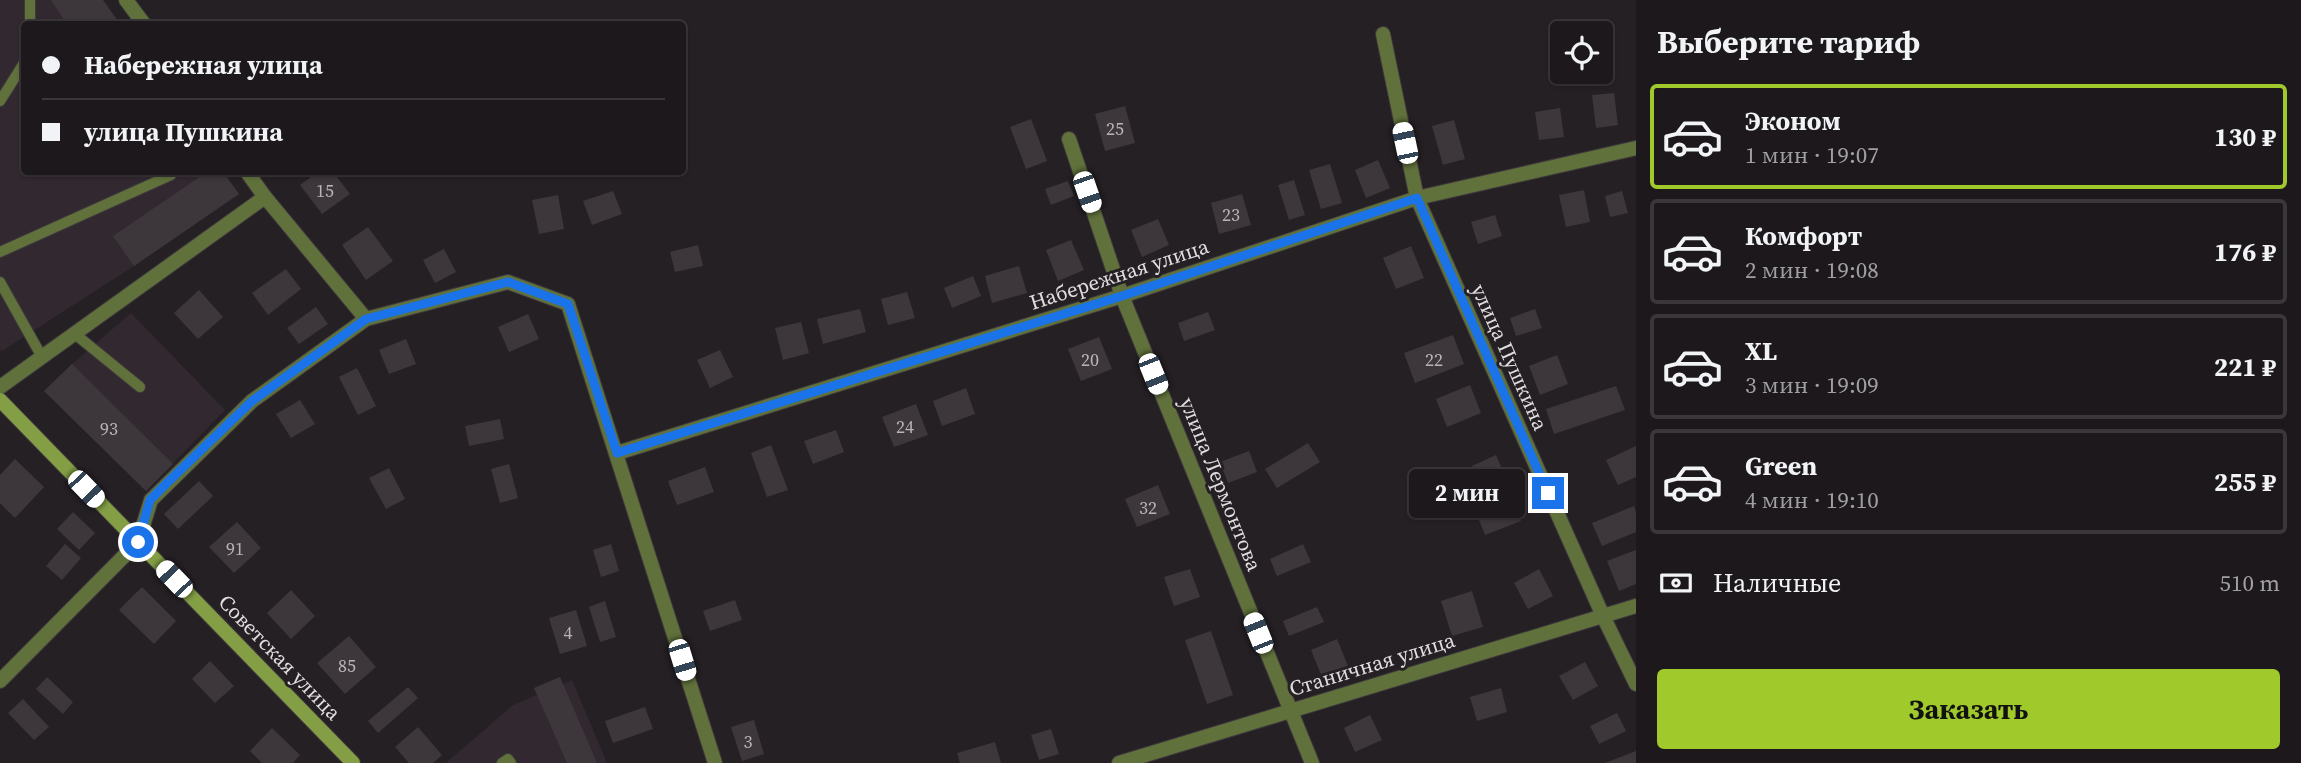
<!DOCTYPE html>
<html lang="ru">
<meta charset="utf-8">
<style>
body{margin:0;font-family:"Source Serif 4",serif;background:#292528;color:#f1f3f6;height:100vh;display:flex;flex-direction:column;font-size:26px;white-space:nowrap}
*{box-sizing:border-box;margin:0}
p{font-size:23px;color:#a0a0a3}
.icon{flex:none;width:38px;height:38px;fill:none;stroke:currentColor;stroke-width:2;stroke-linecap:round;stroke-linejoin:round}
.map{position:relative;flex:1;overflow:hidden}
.side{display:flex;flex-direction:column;background:#1c181b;width:665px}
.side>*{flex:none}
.hud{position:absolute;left:21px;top:21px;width:665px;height:154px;border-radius:7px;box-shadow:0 2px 5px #0004,0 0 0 2px #3a373a;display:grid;align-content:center;height:154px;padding:0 21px;background:#1c181b}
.buttons{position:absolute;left:1550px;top:21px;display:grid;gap:14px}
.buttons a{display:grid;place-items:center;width:63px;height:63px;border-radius:7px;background:#1c181b;box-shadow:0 2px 5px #0004,0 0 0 2px #3a373a;font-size:35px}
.end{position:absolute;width:32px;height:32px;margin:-16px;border:9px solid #1a73e8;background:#fff;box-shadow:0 0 0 4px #fff}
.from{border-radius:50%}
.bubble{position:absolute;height:49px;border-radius:7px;background:#1c181b;box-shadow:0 2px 5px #0004,0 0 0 2px #3a373a;font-size:23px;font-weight:700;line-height:49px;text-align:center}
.car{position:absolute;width:21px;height:42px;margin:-21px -10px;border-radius:9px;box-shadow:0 0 5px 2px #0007;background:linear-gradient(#fff 24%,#345 0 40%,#fff 0 76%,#345 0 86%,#fff 0)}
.hud b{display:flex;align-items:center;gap:24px;height:66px;font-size:26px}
.hud b+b{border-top:2px solid #3a373a}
.hud i{width:18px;height:18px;background:#f1f3f6}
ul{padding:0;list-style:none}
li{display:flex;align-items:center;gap:21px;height:105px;margin:0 14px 10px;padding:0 7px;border:4px solid #3a373a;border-radius:7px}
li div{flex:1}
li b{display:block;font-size:26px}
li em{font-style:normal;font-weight:700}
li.selected{border-color:#a0c92b}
li>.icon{width:63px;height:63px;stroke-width:1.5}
h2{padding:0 21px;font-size:32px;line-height:84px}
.pay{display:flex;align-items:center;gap:18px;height:77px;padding:0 21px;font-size:26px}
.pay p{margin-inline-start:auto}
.action{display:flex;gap:14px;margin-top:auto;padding:14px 21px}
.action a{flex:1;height:80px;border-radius:7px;background:#a0c92b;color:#111;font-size:28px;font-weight:700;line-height:80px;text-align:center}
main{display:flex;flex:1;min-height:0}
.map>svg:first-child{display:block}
.built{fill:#322830}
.building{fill:#3d373c}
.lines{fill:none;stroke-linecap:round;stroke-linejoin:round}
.lane-casing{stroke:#3f3a3e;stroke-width:12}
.street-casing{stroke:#3f3a3e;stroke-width:16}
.secondary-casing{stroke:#3f3a3e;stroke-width:16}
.lane{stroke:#60713b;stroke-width:10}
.street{stroke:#60713b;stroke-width:14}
.secondary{stroke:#839e45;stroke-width:14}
.route{stroke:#1a73e8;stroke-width:9}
.labels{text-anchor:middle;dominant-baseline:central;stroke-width:6;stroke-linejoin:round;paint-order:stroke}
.number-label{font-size:18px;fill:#b8b4b7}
.street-label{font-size:21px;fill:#e1dde0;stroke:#252024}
</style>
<main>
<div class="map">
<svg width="1636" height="763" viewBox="0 0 1636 763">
<rect width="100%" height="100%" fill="#252024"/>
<path class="built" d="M0,0h103l17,24h-96v148h199l16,22 -105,72 -132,85 -2,-2z
M131,313l94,97 -79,81 -102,-100 28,-27z
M572,680l35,83h-161l67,-58z"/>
<path class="building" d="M51,0h52l17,24h-53z
M1614,93l4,32 -22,3 -4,-33z
M1125,106l10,37 -30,8 -10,-37z
M1560,108l4,29 -25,3 -4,-28z
M1031,119l16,42 -21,8 -16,-42z
M1454,120l11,39 -22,6 -11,-39z
M1378,160l12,28 -24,10 -11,-28z
M1330,164l12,39 -21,6 -12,-39z
M207,172h16l16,22 -105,72 -21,-30z
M318,172h15l17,22 -28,20 -22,-29z
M1294,180l11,35 -16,5 -11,-35z
M1068,181l6,15 -23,9 -6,-16z
M1584,190l6,32 -24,5 -7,-32z
M613,191l9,23 -30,11 -9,-24z
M1622,191l6,22 -18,4 -5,-21z
M1242,194l9,31 -32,9 -8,-31z
M558,195l6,34 -25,5 -7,-34z
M1495,215l7,21 -24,8 -7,-22z
M1158,219l11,26 -27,12 -11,-27z
M368,227l25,34 -27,19 -24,-35z
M1071,240l13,30 -26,11 -12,-31z
M698,245l5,21 -28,6 -5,-20z
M1411,246l13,32 -28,11 -13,-31z
M444,249l12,23 -21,11 -12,-23z
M1019,266l8,27 -35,10 -7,-27z
M286,269l15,20 -33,26 -16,-22z
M973,276l8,20 -29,12 -8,-20z
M199,290l24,27 -25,22 -24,-26z
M907,292l8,26 -27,7 -7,-26z
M316,307l12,17 -29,20 -12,-16z
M860,309l6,23 -43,12 -6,-25z
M1535,309l7,19 -26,8 -6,-18z
M1208,312l7,18 -31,11 -6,-18z
M528,314l11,25 -30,13 -11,-25z
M801,322l8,31 -26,7 -8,-32z
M1453,335l11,29 -49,19 -11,-30z
M1099,337l13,32 -31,12 -13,-32z
M406,339l10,25 -27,10 -10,-24z
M720,350l13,27 -23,11 -13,-28z
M1557,355l11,29 -28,11 -11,-29z
M72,364l101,100 -27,27 -102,-100z
M357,368l19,38 -18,9 -19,-38z
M1470,385l11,28 -34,14 -11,-28z
M1616,386l9,24 -71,24 -8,-25z
M966,388l9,26 -33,12 -9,-25z
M300,400l15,24 -24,14 -15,-24z
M916,404l12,31 -34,12 -12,-30z
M500,419l4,20 -35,7 -4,-20z
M836,430l8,22 -31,12 -9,-23z
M1308,443l12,19 -43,26 -12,-19z
M771,445l17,45 -21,7 -16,-44z
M1636,446v31l-18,8 -12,-25z
M1249,451l8,21 -29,11 -8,-21z
M1496,455l7,16 -25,10 -6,-15z
M15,459l29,28 -29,31 -15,-15v-28z
M509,464l9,34 -18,5 -9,-34z
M705,467l9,25 -37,13 -9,-24z
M389,468l16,31 -19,10 -17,-31z
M199,481l14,15 -35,33 -14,-15z
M1158,485l12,29 -33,13 -12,-28z
M1511,496l10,25 -36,14 -10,-25z
M1634,506l2,6v20l-34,14 -10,-23z
M73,512l22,21 -16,17 -22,-21z
M237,522l24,26 -27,25 -25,-26z
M65,544l16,14 -19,22 -16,-14z
M611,544l8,27 -18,6 -8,-27z
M1303,544l8,18 -34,14 -7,-17z
M1636,550v34l-17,7 -12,-30z
M1190,569l10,28 -26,9 -10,-29z
M1539,569l14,27 -25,13 -14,-26z
M142,587l34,34 -22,23 -35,-34z
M291,590l24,26 -24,23 -24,-26z
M1472,591l11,36 -31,9 -11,-35z
M735,600l7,20 -32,11 -7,-20z
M605,601l11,36 -16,5 -11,-35z
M1317,607l7,15 -35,14 -6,-15z
M576,610l11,36 -27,8 -11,-36z
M1211,631l22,64 -26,9 -22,-64z
M349,636l27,31 -31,27 -28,-31z
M1337,639l11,27 -26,11 -11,-27z
M210,661l24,25 -19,17 -23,-24z
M1585,662l13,24 -25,14 -14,-24z
M47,677l26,25 -10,12 -27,-25z
M560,677l37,86h-30l-33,-75z
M408,687l10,11 -40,35 -10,-12z
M1501,688l6,24 -30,9 -7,-24z
M23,699l26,28 -15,13 -26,-27z
M645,707l8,22 -40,14 -8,-22z
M1617,713l9,18 -27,13 -9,-18z
M1370,715l12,25 -27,12 -11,-24z
M754,720l10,34 -22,7 -11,-34z
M418,727l24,28 -9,8h-24l-14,-16z
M272,728l28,27 -7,8h-31l-12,-12z
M1051,729l8,25 -20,6 -8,-25z
M995,742l6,21h-41l-3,-10z
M1636,751v12h-31z"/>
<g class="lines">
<defs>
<path id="lane" d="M30,0v24
M0,101l24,-38
M0,252l171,-77
M0,282l42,75
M75,334l65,53
M502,763l6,-4 3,4"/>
<path id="street" d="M126,0l18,24
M1383,34l34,164 186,418 33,68
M1069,139l53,157 190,467
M247,172l18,25 101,122 142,-37 60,22 147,459
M0,387l265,-190
M617,453l505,-157 295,-98 219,-50
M0,681l138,-139 13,-42 101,-99 114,-82
M1119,763l517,-157"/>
<path id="secondary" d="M0,400l353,363"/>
</defs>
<use href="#lane" class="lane-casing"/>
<use href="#street" class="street-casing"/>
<use href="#secondary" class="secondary-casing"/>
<use href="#lane" class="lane"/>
<use href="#street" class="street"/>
<use href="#secondary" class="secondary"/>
</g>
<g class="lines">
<path class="route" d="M138,542l12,-42 17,-17 85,-82 114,-82 142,-37 60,22 49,149 505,-157 295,-98 131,295"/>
</g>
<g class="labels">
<g class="number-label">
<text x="1115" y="128">25</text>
<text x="325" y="190">15</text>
<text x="1231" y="214">23</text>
<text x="1090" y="359">20</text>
<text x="1434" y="359">22</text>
<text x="905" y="426">24</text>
<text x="109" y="428">93</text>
<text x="1148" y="507">32</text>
<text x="235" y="548">91</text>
<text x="568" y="632">4</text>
<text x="347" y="665">85</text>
<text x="748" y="741">3</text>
</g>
<g class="street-label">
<text transform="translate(1119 274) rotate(-18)">Набережная улица</text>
<text transform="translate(1510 357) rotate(66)">улица Пушкина</text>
<text transform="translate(1221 484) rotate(68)">улица Лермонтова</text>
<text transform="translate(280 657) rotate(46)">Советская улица</text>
<text transform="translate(1372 664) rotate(-17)">Станичная улица</text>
</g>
</g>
</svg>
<div class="buttons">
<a><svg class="icon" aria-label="locate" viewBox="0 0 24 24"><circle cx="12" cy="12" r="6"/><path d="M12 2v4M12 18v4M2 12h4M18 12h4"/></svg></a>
</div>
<i class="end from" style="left:138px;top:542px"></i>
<i class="end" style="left:1548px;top:493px"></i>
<div class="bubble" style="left:1409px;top:469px;width:116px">2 мин</div>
<i class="car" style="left:1405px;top:143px;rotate:348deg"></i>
<i class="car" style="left:1087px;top:192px;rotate:161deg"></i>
<i class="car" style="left:1153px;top:374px;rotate:158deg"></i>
<i class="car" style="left:86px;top:489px;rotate:136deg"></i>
<i class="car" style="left:174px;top:579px;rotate:316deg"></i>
<i class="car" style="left:1258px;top:633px;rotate:338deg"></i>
<i class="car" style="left:682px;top:660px;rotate:163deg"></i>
<div class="hud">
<b><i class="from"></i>Набережная улица</b>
<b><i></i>улица Пушкина</b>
</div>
</div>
<section class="side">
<h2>Выберите тариф</h2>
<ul>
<li class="selected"><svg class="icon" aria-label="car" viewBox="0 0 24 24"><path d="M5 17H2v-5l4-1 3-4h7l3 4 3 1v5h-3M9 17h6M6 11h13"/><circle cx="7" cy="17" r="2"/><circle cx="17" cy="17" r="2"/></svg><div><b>Эконом</b><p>1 мин · 19:07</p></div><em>130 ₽</em></li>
<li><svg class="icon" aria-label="car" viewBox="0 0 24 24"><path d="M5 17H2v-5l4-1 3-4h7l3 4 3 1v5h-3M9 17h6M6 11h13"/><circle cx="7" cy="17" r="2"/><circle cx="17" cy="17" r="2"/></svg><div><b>Комфорт</b><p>2 мин · 19:08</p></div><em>176 ₽</em></li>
<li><svg class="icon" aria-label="car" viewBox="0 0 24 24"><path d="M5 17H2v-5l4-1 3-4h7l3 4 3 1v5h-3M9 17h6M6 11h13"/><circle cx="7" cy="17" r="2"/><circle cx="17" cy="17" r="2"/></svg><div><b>XL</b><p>3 мин · 19:09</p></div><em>221 ₽</em></li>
<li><svg class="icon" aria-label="car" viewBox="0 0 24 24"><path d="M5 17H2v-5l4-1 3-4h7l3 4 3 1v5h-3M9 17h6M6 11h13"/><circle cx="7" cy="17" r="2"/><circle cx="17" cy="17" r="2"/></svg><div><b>Green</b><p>4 мин · 19:10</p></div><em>255 ₽</em></li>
</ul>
<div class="pay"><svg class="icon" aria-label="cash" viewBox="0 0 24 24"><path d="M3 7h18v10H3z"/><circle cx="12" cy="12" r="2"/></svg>Наличные<p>510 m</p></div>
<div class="action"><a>Заказать</a></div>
</section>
</main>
